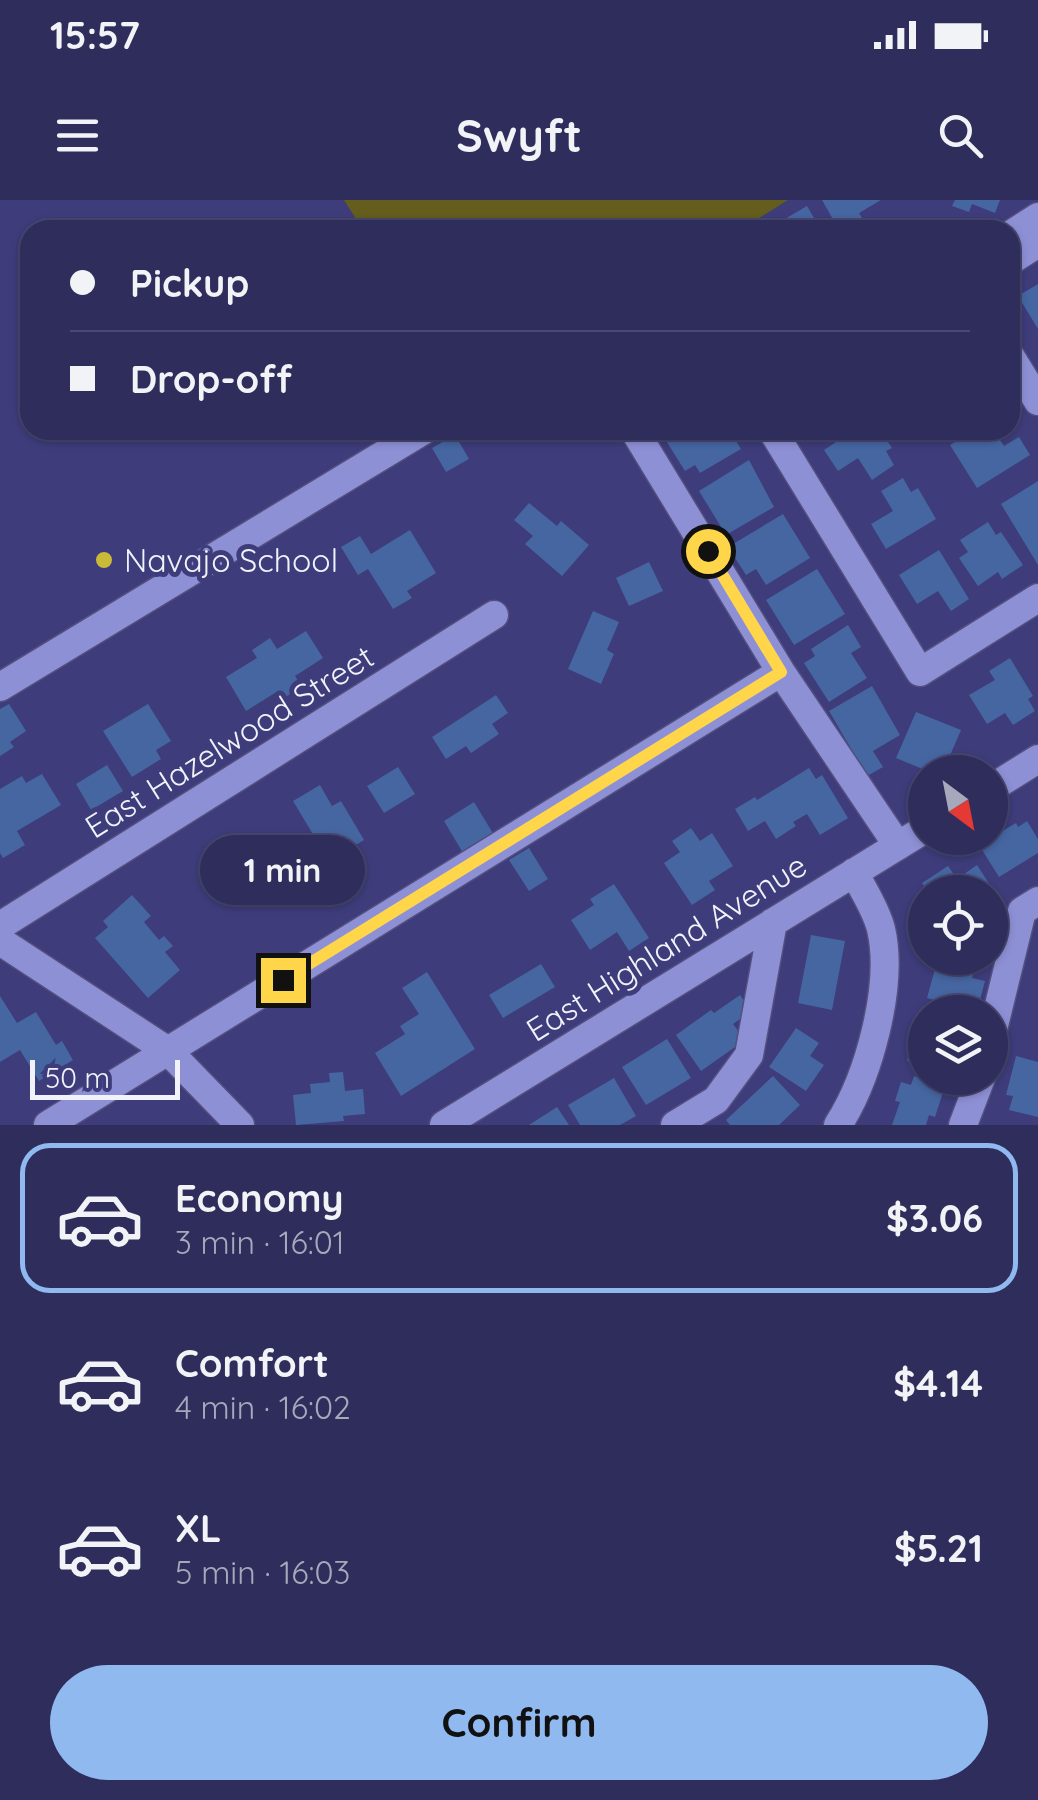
<!DOCTYPE html>
<meta charset="utf-8">
<style>
body{margin:0;font-family:Quicksand,sans-serif;background:#363562;color:#f1f3f6;height:100vh;display:flex;flex-direction:column;font-size:38px;white-space:nowrap}
*{box-sizing:border-box;margin:0}
p{font-size:32px;color:#a7a8bb}
.icon{flex:none;width:55px;height:55px;fill:none;stroke:currentColor;stroke-width:2;stroke-linecap:round;stroke-linejoin:round}
.map{position:relative;height:925px;overflow:hidden}
.side{display:flex;flex-direction:column;background:#2e2d5c;flex:1}
.side>*{flex:none}
.hud{position:absolute;left:20px;top:20px;width:1000px;height:220px;border-radius:30px;box-shadow:0 2px 8px #0004,0 0 0 2px #494972;display:grid;align-content:center;height:220px;padding:0 50px;background:#2e2d5c}
.needle{width:65px;rotate:148deg}
.fabs{position:absolute;left:908px;top:555px;display:grid;gap:20px}
.fabs a{display:grid;place-items:center;width:100px;height:100px;border-radius:50%;background:#2e2d5c;box-shadow:0 2px 8px #0004,0 0 0 2px #494972;font-size:50px}
.scale{position:absolute;left:30px;bottom:25px;width:150px;box-sizing:border-box;padding-left:10px;border:5px solid #f1f2fa;border-top:0;font-size:28px;line-height:35px;white-space:nowrap;color:#f1f2fa;-webkit-text-stroke:8px #3e3c7a;paint-order:stroke}
.end{position:absolute;width:45px;height:45px;margin:-22px;border:12px solid #ffd54a;background:#111;box-shadow:0 0 0 5px #111}
.from{border-radius:50%}
.bubble{position:absolute;height:70px;border-radius:35px;background:#2e2d5c;box-shadow:0 2px 8px #0004,0 0 0 2px #494972;font-size:32px;font-weight:800;line-height:70px;text-align:center}
.hud b{display:flex;align-items:center;gap:35px;height:95px;font-size:38px}
.hud b+b{border-top:2px solid #494972}
.hud i{width:25px;height:25px;background:#f1f3f6}
ul{padding:18px 0 0;list-style:none}
li{display:flex;align-items:center;gap:30px;height:150px;margin:0 20px 15px;padding:0 30px;border:5px solid transparent;border-radius:30px}
li div{flex:1}
li b{display:block;font-size:38px}
li em{font-style:normal;font-weight:800}
li.current{border-color:#90b9f0}
li>.icon{width:90px;height:90px;stroke-width:1.5}
.action{display:flex;gap:20px;margin-top:auto;padding:20px 50px}
.action a{flex:1;height:115px;border-radius:60px;background:#90b9f0;color:#111;font-size:40px;font-weight:800;line-height:115px;text-align:center}
.status{display:flex;justify-content:space-between;align-items:center;height:70px;padding:0 50px;background:#2e2d5c;direction:ltr}
.status svg{height:28px;fill:currentColor}
header{display:flex;justify-content:space-between;align-items:center;height:130px;padding:0 50px;background:#2e2d5c;font-size:45px;font-weight:800}
.map>svg:first-child{display:block}
.green{fill:#655d1d}
.building{fill:#4666a2}
.lines{fill:none;stroke-linecap:round;stroke-linejoin:round}
.minor-casing{stroke:#534f7f;stroke-width:31}
.minor{stroke:#8e90d6;stroke-width:28}
.route{stroke:#ffd54a;stroke-width:12}
.poi-dot{fill:#caba39;stroke:#3e3c7a;stroke-width:4}
.labels{text-anchor:middle;dominant-baseline:central;stroke-width:10;stroke-linejoin:round;paint-order:stroke}
.poi-label{font-size:32px;fill:#f1f2fa;stroke:#3e3c7a;text-anchor:start}
.street-label{font-size:32px;fill:#f1f2fa;stroke:#3e3c7a}
</style>
<div class="status"><b>15:57</b><svg viewBox="0 0 49 12"><path d="M0 12V9h3v3zM5 12V6h3v6zM10 12V3h3v9zM15 12V0h3v12zM26 1h20v11H26zM47 4h2v5h-2z"/></svg></div>
<header><svg class="icon" aria-label="menu" viewBox="0 0 24 24"><path d="M4 6h16M4 12h16M4 18h16"/></svg>Swyft<svg class="icon" aria-label="search" viewBox="0 0 24 24"><circle cx="10" cy="10" r="6"/><path d="M15 15l6 6"/></svg></header>
<div class="map">
<svg width="1038" height="925" viewBox="0 0 1038 925">
<rect width="100%" height="100%" fill="#3e3c7a"/>
<path class="green" d="M344,0h444l-48,30h-377z"/>
<path class="building" d="M822,0h59l-22,13 10,17h-30z
M955,0h45l-5,13 -23,-9 -3,8 -17,-6z
M807,6l14,24h-55z
M1038,84v45l-20,-33z
M680,230h29l6,10 15,-9 11,18 -41,24 -5,-8 -10,6 -20,-32z
M854,230h26l12,18 -6,3 8,14 -22,15 -14,-22 -20,13 -14,-21z
M974,230h41l-15,10 4,6 15,-9 11,18 -53,33 -27,-43z
M455,235l14,24 -23,13 -14,-24z
M749,260l25,47 -48,28 -27,-44z
M903,278l8,14 7,-4 18,31 -50,30 -15,-25 22,-13 -12,-20z
M1038,281v84l-37,-61z
M529,303l28,23 4,-5 28,24 -27,31 -37,-32 8,-8 -19,-16z
M783,314l27,44 -44,27 -10,-16 -10,6 -18,-28z
M988,322l8,13 5,-3 22,33 -21,14 -4,-7 -20,14 -19,-28 9,-6 -8,-12z
M410,330l26,43 -29,18 5,7 -19,11 -25,-40 -10,6 -17,-28 19,-11 11,18z
M939,350l30,49 -18,12 -13,-20 -21,13 -18,-29z
M649,362l14,29 -34,15 -13,-28z
M817,369l28,45 -51,31 -28,-45z
M593,411l26,11 -12,28 7,4 -13,30 -33,-15z
M848,425l13,22 -10,6 16,25 -38,24 -25,-39 11,-7 -4,-7z
M306,431l17,27 -28,18 7,11 -20,12 -4,-8 -32,20 -20,-34 31,-19 -5,-8 18,-12 7,11z
M1010,458l23,38 -5,3 7,12 -22,14 -8,-12 -18,11 -18,-29 26,-15 -6,-9z
M872,486l28,49 -27,16 10,16 -16,9 -38,-65z
M496,495l12,18 -16,11 7,10 -28,19 -5,-7 -20,13 -14,-22z
M9,504l17,27 -16,11 4,5 -14,9v-47z
M148,504l23,37 -15,9 5,9 -29,18 -29,-46z
M916,512l45,18 -18,42h-13l-34,-14z
M107,565l16,26 -32,19 -15,-26z
M398,567l17,27 -31,19 -17,-27z
M809,568l7,11 6,-4 26,43 -28,17 -13,-21 -14,8 3,4 -20,13 -11,-18 -17,10 -13,-22 20,-12 2,3z
M42,574l19,31 -44,26 8,14 -22,13 -3,-5v-64l22,-13 4,7z
M320,585l12,21 9,-5 23,39 -35,21 -36,-60z
M474,602l20,33 -31,18 -19,-32z
M1027,621l11,18v14l-39,24 -20,-32 37,-22 2,4z
M691,628l9,13 12,-8 21,33 -24,15 6,9 -23,15 -28,-42 16,-11 -8,-11z
M529,648l19,31 -19,12 -20,-31z
M977,665l22,34 -9,6v-13h-62l-6,-9 26,-17 9,13z
M614,684l35,54 -20,13 -12,-19 -27,18 -19,-30 23,-15 -4,-6z
M132,695l19,21 -7,6 15,18 5,-4 9,10 -8,6 15,18 -32,28 -53,-60 13,-11 -5,-6z
M811,735l34,6 -13,69 -34,-7z
M938,758h39l-5,20 13,3 -8,30 -50,-13z
M541,764l14,23 -52,31 -14,-23z
M427,772l48,77 -74,47 -26,-43 30,-19 -5,-8 19,-12 -17,-26z
M740,795l11,16 -18,13 12,16 -44,31 -25,-36 35,-25 3,3z
M0,796l17,27 19,-11 20,33 6,-4 11,19 -34,21 -19,-31 -20,12z
M920,809l5,1v55l-18,-4z
M796,828l23,15 -9,13 14,9 -18,26 -37,-24z
M667,839l24,39 -45,27 -24,-38z
M1016,856l22,6v55l-29,-7 4,-14 -7,-1z
M343,872l2,19 18,-2 2,25 -22,2 1,5 -48,4 -3,-30 18,-2 -1,-9 20,-2 -1,-9z
M773,876l27,29 -21,20h-49l-4,-5z
M914,876l31,10 -10,31 -6,-2 -3,10h-34l8,-23 -5,-1 6,-19 10,3z
M614,878l22,38 -16,9h-40l-12,-20z
M557,907l12,18h-40z"/>
<g class="lines">
<defs>
<path id="minor" d="M1010,35l28,-18
M1010,61l28,-18
M1010,156l28,45
M634,230l147,242 117,174
M772,230l148,242 118,-74
M0,487l424,-257
M990,589l48,-30
M0,726l494,-311
M0,741l168,110 72,74
M990,842l32,-131 16,-10
M48,925l733,-453
M444,925l481,-296
M675,925l41,-25 33,-45 24,-133
M838,925c31,-48 56,-140 43,-196 -5,-20 -18,-39 -27,-57
M963,925l18,-47"/>
</defs>
<use href="#minor" class="minor-casing"/>
<use href="#minor" class="minor"/>
</g>
<g class="lines">
<path class="route" d="M283,780l498,-308 -73,-121"/>
</g>
<circle class="poi-dot" cx="104" cy="360" r="10"/>
<g class="labels">
<g class="poi-label">
<text x="124" y="360">Navajo School</text>
</g>
<g class="street-label">
<text transform="translate(229 541) rotate(-32)">East Hazelwood Street</text>
<text transform="translate(666 747) rotate(-32)">East Highland Avenue</text>
</g>
</g>
</svg>
<div class="fabs">
<a><svg class="needle" viewBox="-14 -14 28 28"><path d="M0-13l5 13h-10z" fill="#e53935"/><path d="M0 13l5-13h-10z" fill="#a7a8bb"/></svg></a>
<a><svg class="icon" aria-label="locate" viewBox="0 0 24 24"><circle cx="12" cy="12" r="6"/><path d="M12 2v4M12 18v4M2 12h4M18 12h4"/></svg></a>
<a><svg class="icon" aria-label="layers" viewBox="0 0 24 24"><path d="M12 4l9 5-9 5-9-5zM3 14l9 5 9-5"/></svg></a>
</div>
<div class="scale">50 m</div>
<i class="end from" style="left:708px;top:351px"></i>
<i class="end" style="left:283px;top:780px"></i>
<div class="bubble" style="left:200px;top:635px;width:165px">1 min</div>
<div class="hud">
<b><i class="from"></i>Pickup</b>
<b><i></i>Drop-off</b>
</div>
</div>
<section class="side">
<ul>
<li class="current"><svg class="icon" aria-label="car" viewBox="0 0 24 24"><path d="M5 17H2v-5l4-1 3-4h7l3 4 3 1v5h-3M9 17h6M6 11h13"/><circle cx="7" cy="17" r="2"/><circle cx="17" cy="17" r="2"/></svg><div><b>Economy</b><p>3 min · 16:01</p></div><em>$3.06</em></li>
<li><svg class="icon" aria-label="car" viewBox="0 0 24 24"><path d="M5 17H2v-5l4-1 3-4h7l3 4 3 1v5h-3M9 17h6M6 11h13"/><circle cx="7" cy="17" r="2"/><circle cx="17" cy="17" r="2"/></svg><div><b>Comfort</b><p>4 min · 16:02</p></div><em>$4.14</em></li>
<li><svg class="icon" aria-label="car" viewBox="0 0 24 24"><path d="M5 17H2v-5l4-1 3-4h7l3 4 3 1v5h-3M9 17h6M6 11h13"/><circle cx="7" cy="17" r="2"/><circle cx="17" cy="17" r="2"/></svg><div><b>XL</b><p>5 min · 16:03</p></div><em>$5.21</em></li>
</ul>
<div class="action"><a>Confirm</a></div>
</section>
